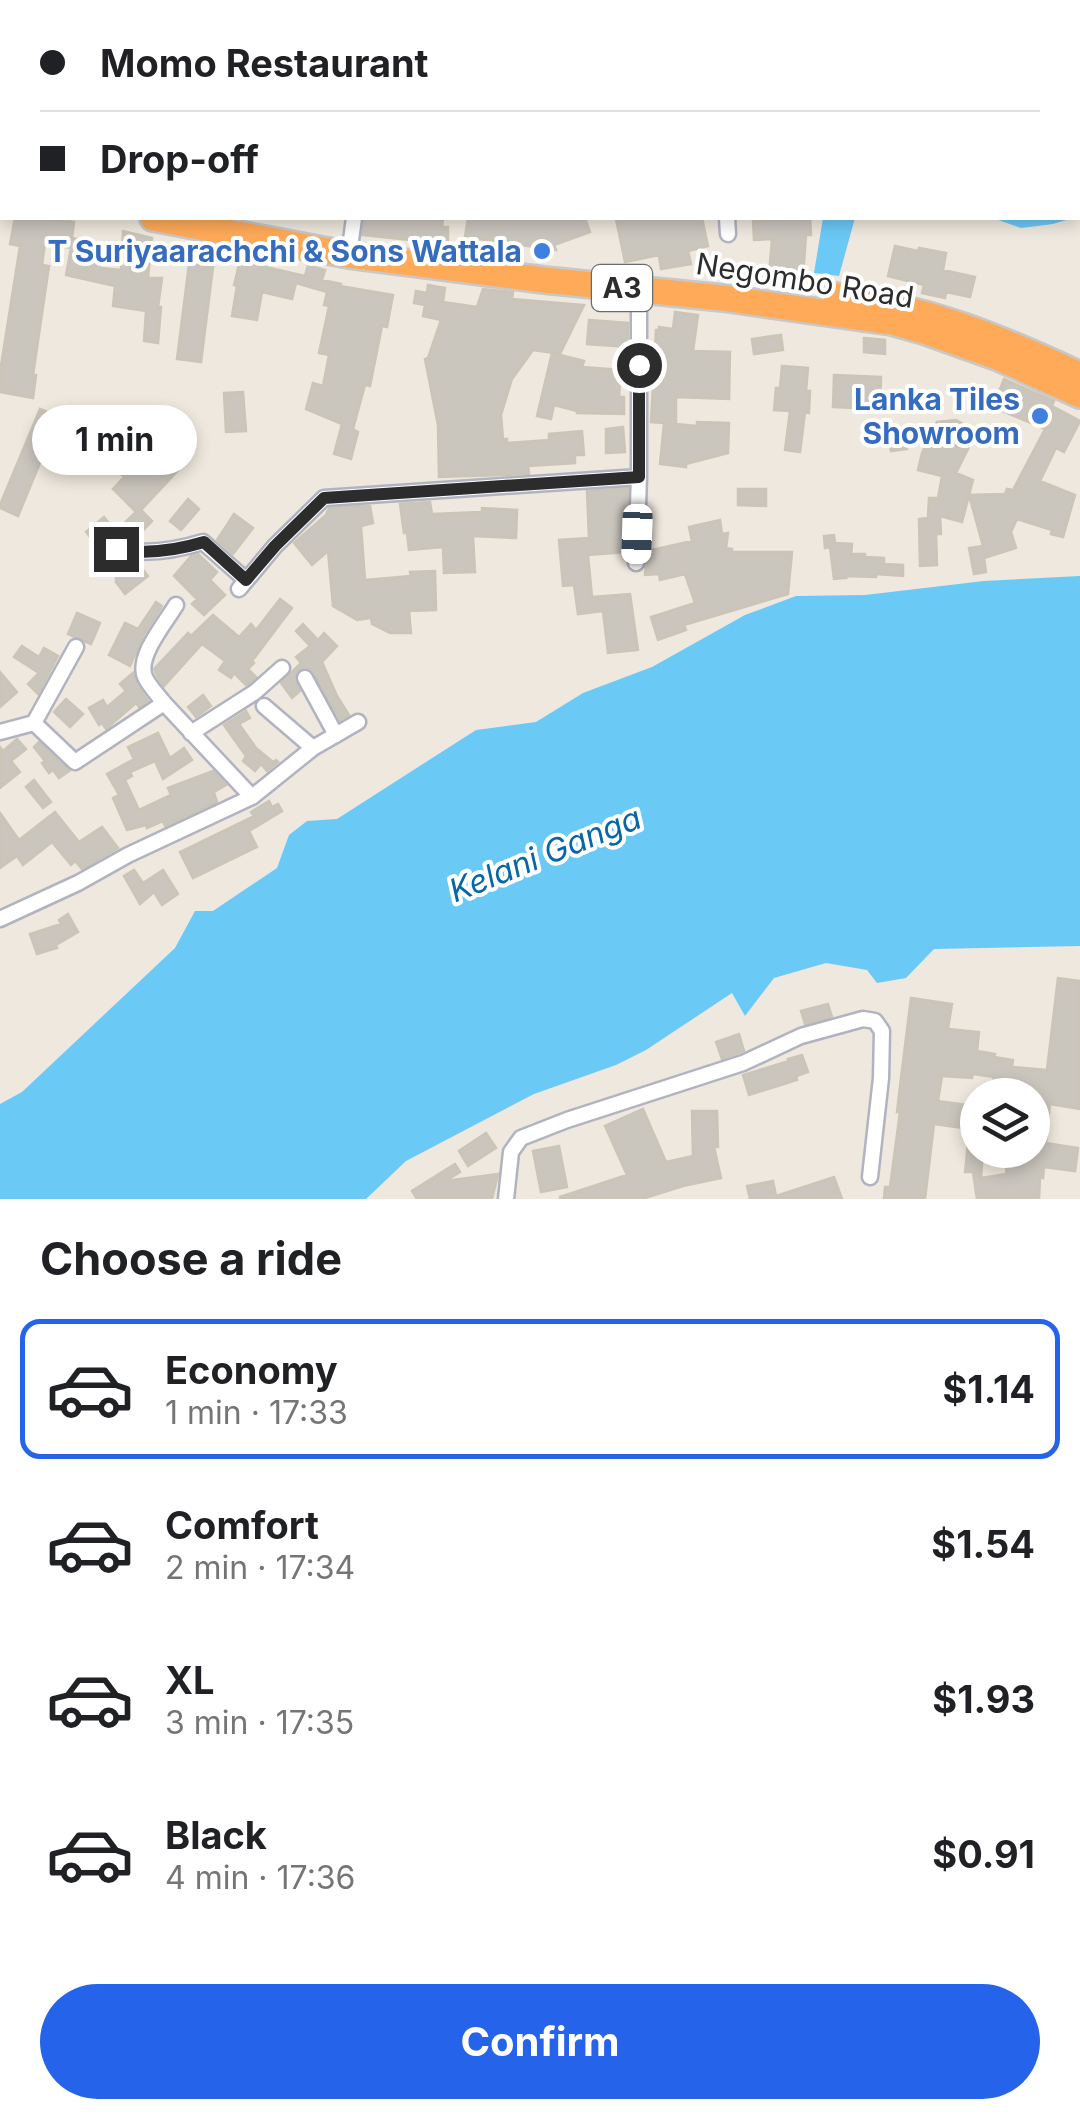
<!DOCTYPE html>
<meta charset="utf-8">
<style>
body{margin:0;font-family:Inter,sans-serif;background:#f2f2f2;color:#202124;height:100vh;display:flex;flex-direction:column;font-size:38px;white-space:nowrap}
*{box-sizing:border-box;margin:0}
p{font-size:32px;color:#757577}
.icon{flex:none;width:55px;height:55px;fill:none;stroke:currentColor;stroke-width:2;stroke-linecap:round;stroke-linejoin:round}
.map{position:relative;height:1199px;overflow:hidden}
.drawer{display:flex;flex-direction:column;background:#fff;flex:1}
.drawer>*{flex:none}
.guide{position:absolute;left:0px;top:0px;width:1080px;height:220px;box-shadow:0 5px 15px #0003;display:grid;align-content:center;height:220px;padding:0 40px;background:#fff}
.buttons{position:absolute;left:960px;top:1078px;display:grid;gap:20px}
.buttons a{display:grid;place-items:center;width:90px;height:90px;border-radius:50%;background:#fff;box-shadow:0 5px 15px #0003;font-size:50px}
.end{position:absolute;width:45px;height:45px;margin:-22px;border:12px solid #2c2c2c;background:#fff;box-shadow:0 0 0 5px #fff}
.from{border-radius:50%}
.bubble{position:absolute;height:70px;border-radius:35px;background:#fff;box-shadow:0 5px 15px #0003;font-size:32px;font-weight:700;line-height:70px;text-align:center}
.car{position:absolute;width:30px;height:60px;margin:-30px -15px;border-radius:12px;box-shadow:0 0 8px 2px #0007;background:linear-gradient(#fff 24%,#345 0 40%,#fff 0 76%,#345 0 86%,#fff 0)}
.guide b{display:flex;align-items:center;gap:35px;height:95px;font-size:38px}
.guide b+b{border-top:2px solid #e0e0e0}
.guide i{width:25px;height:25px;background:#202124}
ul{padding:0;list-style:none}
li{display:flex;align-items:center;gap:30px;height:140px;margin:0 20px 15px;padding:0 20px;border:5px solid transparent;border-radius:20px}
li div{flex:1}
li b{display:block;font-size:38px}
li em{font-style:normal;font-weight:700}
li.selected{border-color:#2563eb}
li>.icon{width:90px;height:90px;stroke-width:1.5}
h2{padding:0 40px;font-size:45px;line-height:120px}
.button{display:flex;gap:20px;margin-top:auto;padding:20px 40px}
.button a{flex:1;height:115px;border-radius:60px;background:#2563eb;color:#fff;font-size:40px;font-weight:700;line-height:115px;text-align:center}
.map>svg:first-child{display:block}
.water{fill:#6bc9f6}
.building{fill:#cac5bd;stroke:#cac5b7;stroke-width:2.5}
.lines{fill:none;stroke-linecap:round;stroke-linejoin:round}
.street-casing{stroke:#b2b3c1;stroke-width:19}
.highway-casing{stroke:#c8c8c8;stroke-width:30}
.street{stroke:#fff;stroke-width:14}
.highway{stroke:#ffaa58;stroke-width:25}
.route{stroke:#2c2c2c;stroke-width:12}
.shop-dot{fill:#3f7fe0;stroke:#fff;stroke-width:4}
.labels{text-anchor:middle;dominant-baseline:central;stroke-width:8;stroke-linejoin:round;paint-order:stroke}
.shield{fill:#fff;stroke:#6b6b6b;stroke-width:2.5}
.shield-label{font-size:28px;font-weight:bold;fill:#2c2c2c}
.shop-label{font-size:30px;font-weight:bold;fill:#366cbe;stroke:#fff;text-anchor:end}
.street-label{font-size:30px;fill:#2c2c2c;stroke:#fff}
.water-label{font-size:32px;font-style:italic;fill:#0566a8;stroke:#fff}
</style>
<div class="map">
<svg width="1080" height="1199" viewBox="0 0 1080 1199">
<rect width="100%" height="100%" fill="#efe8de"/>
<path class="water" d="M1078,39l2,2v174l-2,1z
M823,218h32l-16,58 -25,-3z
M993,218h80l-20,6 -32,4z
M1080,576v370l-146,3 -28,29 -29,5 -10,-13 -41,-7 -52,15 -29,38 -13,-23 -86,57 -30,15 -82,29 -128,67 -40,38h-366v-95l22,-12 153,-144 20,-37h18l64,-43 12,-33 18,-14 30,-2 139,-89 60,-8 47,-29 69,-26 93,-52 51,-19 69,-1 119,-14z"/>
<path class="building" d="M15,218h31l28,4 -2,16 32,6 -4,24 21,2 2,-39 29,7 -4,40h14l-4,29h3l-3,36 -14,-2 2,-30 -33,-5 2,-20 -49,-11 5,-27 -26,-5 -3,22 7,1 -16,109h3l-3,23 -33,-6v-20l20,-126 -10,-2z
M364,218h79l-1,9h6v17l-86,-9z
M468,218h117l5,14 -36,13 2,5 -91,-13z
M623,218h79l6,28 -20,5 3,13 -30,5 -2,-14 -34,7 -9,-43z
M785,219l25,-1 1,17h-5l-3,42 -34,-3 3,-35 -18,1 -1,-20z
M895,246l23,5 1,-3 27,5 -3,17 32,7 -5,20 -24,-5 -1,6 -23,-5 2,-8 -36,-9z
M240,261l65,15 3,-11 17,5 -3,10 19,4 -1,2 53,9 -6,32 -5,-1 -12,60 -5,-1 -12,44 5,3 -7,27 -17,-5 8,-30 -36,-15 7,-26 10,3 6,-31 -10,-2 10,-47 -5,-1 3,-13 -31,-9 -4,16 -30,-7 -5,28 -25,-4 5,-30 -3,-1z
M189,264l24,3 -12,95 -24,-3z
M428,285l17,3 -2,14 34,5 6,-18 30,3 -1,7 72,6 -24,49 -27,-4 -21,29 -11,36 2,24h4v4l42,-3v-6l33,-3 2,24h-9v8l-47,3 1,8 -90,3 -1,-52 -13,-66 3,-1 13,-38 -18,-4 2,-11 -11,-2 2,-12 11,2z
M675,312l23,3 -5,36 37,1 -1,47 -53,-2v27l21,2v-4l32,1 -1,30 -42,11v3l-26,-3 4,-41 -13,-1 5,-92h3v-3l14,2z
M589,320l39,3v24l-41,-3z
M781,335l2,15 -29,4 -2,-15z
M864,338l21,2v14l-21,-2z
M552,353l32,8 -2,6 39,3 -2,27h5v17l-47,-1v-2l-23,-6 -3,14 -14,-3z
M782,366l26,2 -2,23h4l-1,22 -4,-1 -5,40 -15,-2 5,-39 -16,-1 2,-22h4z
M834,375l47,2 -1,32 -47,-2z
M1004,379l50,22 -2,5 28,15 -16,31 -8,-4 -16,33 35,14 -12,42 -12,-3 1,-4 -35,-11 -6,13 5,16 -32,10 2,14 -12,2 -5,-26 14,-2 -14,-51 36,-1 2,-5 6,1 32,-61 -52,-22z
M243,392l3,39 -20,1 -2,-39z
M40,409l19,8 -41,99 -18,-8v-3z
M956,420l21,11 -21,42 17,7 -11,42 -22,-6 1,18h-5l1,31 -17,1 -1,-47 9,-1 1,-20h9l4,-22 -24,-6 4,-17 15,-31z
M623,427l2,25 -19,1v-24z
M904,427l3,22 -16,2 -3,-22z
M155,433l29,31 -43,46 11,11 -19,20 -7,-1 -9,-10 19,-18 -23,-23 11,-12 -21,-21 14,-16 16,16z
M628,488l-2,64 -38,3 4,42 38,-3 8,56 -30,3 -5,-42 -25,3 -4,-29 -11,1 -4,-46 30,-2 -2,-47z
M738,489h28v17l-28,-1z
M188,499l11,10 -18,21 -11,-9z
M430,502l2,12 50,-2v-4l35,2 -1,28 -43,-2 2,36 -31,1 -1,-26 -34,3 -2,-17h-3l-4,-29z
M359,506h11l3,17 -12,3 4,54 46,-4 -1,-4 25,-1 1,39 -27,1 2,22h-21l-18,-9 -1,-6 -14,2 -24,-14 -5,-55 -16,14 -18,-22 32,-28 3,-7z
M234,514l19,14 -20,26 -16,-14z
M104,517l14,17 -18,15 -14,-17z
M720,520l2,14 6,-1 -2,15 6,1v3h60l-4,42 -104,31 2,5 -28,10 -7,-23 44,-14 -10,-29 -25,6 -1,-6 -14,1 2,-24 45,-10 -3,-14z
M834,535l1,8 17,1 -1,10h14v3l19,1v6l19,1v11l-27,-2v3l-31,-1 1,2 -12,1 -4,-32 -5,1 -1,-12z
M198,554l19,18 -7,8 15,15 -21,20 -12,-11 5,-5 -23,-23 17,-20z
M137,562l11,14 -23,18 -9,-12v-4z
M280,599l12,9 -40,53 2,2 -6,6 8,8 -7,7 -3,1 -12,-12 -3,5 -12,-8 6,-9 -23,-17 -38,42 -6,-8 -4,-9 34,-36 3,3 22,-21 26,22 12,-13 5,6z
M156,602l6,4 -18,28 -14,32 -21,-11 16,-32 13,6z
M77,613l23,10 -9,21 -23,-10z
M303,624l15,16 6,-7 13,13 -15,16 15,34 12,19 -9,5 -29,-50 -7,-3 -7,5 -3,7 6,12 -8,7 -11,-15 20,-20 -5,-6 14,-11 -14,-15z
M22,646l17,11 5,-9 14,8 -20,38 -10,-10 11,-11 -25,-16z
M0,672l17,20 -17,15z
M133,673l4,12 11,16 -9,6 -3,-4 -30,26 -4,-6 -3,2 -10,-17 14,-8 4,7 19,-16 -6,-7z
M203,695l8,11 -15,11 -8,-10z
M66,699l17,15 -13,13 -16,-15z
M246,711l4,7 -11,6 17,24 17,14 3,-2 2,2 -11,9 -6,-7 -6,7 -12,-10 3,-5 -22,-31z
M158,733l12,25 14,-10 8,12 -29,19 -8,-18 -25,11 2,4 -7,4 14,30 32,-15 -3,-7 45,-17 13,14 -12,7 3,10 -52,24 -2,-5 -16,7 -1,-3 -19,5 -14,-32 6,-3 -12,-21 27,-15 -6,-12z
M17,739l9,10 -15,12 9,11 -20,16v-41l3,4z
M39,742l29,28 1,1 -10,7 -6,-8 -4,3 -7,-10 3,-2 -11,-14z
M34,780l17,22 -8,6 -17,-21z
M269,801l3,6 6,-3 4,7 -33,20 8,16 -64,31 -13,-26 74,-36 -3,-4z
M55,812l24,30 23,-15 16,21 -36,21 -7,-8 -4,4 -19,-23 -29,23 -6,-9 -17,12v-55l19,27z
M134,870l9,13 20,-13 15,24 -16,11 -8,-13 -14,12 -16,-28z
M68,914l10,18 -22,13 1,3 -20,6 -7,-20 31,-10 -2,-4z
M1058,978l22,3v128l-30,-5 -4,39 32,5 -3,23 -31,-4 -1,11 -3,-1 -1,22h-62l-4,-27h-8l3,-29 10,1v6h5l-2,28 25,-4 2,-24h24v-55h-41l3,-18 -21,-3 -1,4 -30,-2 -4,25 30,4 -4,23 -30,-4 -9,75h-41l1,-12h5l10,-75h-3l4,-34 10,-80 41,6 -4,25 31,3 -2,19 18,3 -1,3 19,3 -1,7 35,3z
M828,1004l4,13 -27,7 -4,-13z
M739,1034l5,17 -22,8 -6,-17z
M802,1055l6,17 -12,4 1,4 -48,15 -6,-20 46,-14 -1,-2z
M643,1109l23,53 27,-6 -1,-45h25l1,36h-4l7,31 -38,8 -41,13h-82v-2l67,-22 -22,-49z
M486,1133l10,15 -28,18 -9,-15z
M559,1146l8,41 -26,5 -8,-41z
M455,1164l5,8 -15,9 53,-7 -6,25h-75l-5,-8z
M834,1177l8,22h-92l-3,-13 26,-5 3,15z"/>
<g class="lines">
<defs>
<path id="street" d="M651,0l1,2
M973,0v2
M430,2l6,-2
M1016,2l1,-2
M727,218l1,16
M349,255l5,-37
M116,549c30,6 58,2 87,-7l43,38
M636,563l3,-86v-187
M239,589l36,-43 49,-48 315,-21
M305,678l31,57
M164,703c-6,-8 -15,-17 -19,-26 -9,-20 21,-55 31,-72
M264,706l49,42
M34,723l42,-76
M0,732l34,-9 41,39 89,-59 88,94
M191,733l64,-41 27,-24
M0,919l78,-36 50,-28 124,-58 61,-49 45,-26
M506,1199l5,-47 10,-14 46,-18 176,-57 58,-27 62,-17 12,2 7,10 -1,47 -11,99"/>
<path id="highway" d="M0,187l2,1
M153,218l196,37 195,25 179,18 169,24 32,9 73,26 83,38
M836,296c92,12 160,40 244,79"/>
</defs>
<use href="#street" class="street-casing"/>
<use href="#highway" class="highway-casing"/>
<use href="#street" class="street"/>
<use href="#highway" class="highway"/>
</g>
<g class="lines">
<path class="route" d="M116,549c30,6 58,2 88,-7l42,38 29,-34 49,-48 315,-21v-112"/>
</g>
<g class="shop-dot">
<circle cx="542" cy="251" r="10"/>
<circle cx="1040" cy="416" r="10"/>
</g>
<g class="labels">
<rect class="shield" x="592" y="265" width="60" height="46" rx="8"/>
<g class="shield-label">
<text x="622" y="288">A3</text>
</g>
<g class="shop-label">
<text x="522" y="251">T Suriyaarachchi &amp; Sons Wattala</text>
<text x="1020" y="399">Lanka Tiles<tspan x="1020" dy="34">Showroom</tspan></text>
</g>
<g class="street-label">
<text transform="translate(805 280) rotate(9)">Negombo Road</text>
</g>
<g class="water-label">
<text transform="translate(545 854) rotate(-22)">Kelani Ganga</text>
</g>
</g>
</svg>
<div class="buttons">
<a><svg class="icon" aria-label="layers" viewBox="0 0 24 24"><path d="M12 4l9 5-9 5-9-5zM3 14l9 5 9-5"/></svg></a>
</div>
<i class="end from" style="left:639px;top:365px"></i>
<i class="end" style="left:116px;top:549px"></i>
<div class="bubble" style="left:32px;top:405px;width:165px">1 min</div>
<i class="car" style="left:637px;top:534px;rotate:182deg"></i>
<div class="guide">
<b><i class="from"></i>Momo Restaurant</b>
<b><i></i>Drop-off</b>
</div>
</div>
<section class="drawer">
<h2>Choose a ride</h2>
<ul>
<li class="selected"><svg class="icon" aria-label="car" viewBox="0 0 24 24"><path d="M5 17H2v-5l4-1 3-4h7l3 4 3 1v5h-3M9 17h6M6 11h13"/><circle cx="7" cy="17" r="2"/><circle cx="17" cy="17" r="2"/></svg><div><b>Economy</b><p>1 min · 17:33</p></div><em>$1.14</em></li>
<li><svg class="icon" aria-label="car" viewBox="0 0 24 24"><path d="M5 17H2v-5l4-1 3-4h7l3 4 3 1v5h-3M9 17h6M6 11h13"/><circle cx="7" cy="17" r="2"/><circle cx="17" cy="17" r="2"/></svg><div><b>Comfort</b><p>2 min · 17:34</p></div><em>$1.54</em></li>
<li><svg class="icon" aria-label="car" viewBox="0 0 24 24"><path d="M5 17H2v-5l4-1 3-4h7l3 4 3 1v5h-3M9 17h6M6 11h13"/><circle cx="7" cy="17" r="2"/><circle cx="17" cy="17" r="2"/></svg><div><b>XL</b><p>3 min · 17:35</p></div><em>$1.93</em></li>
<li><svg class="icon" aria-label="car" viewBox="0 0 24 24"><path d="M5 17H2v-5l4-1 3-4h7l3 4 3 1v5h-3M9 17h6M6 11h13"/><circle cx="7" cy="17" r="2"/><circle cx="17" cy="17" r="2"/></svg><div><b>Black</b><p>4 min · 17:36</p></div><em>$0.91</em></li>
</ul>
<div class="button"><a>Confirm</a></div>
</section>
